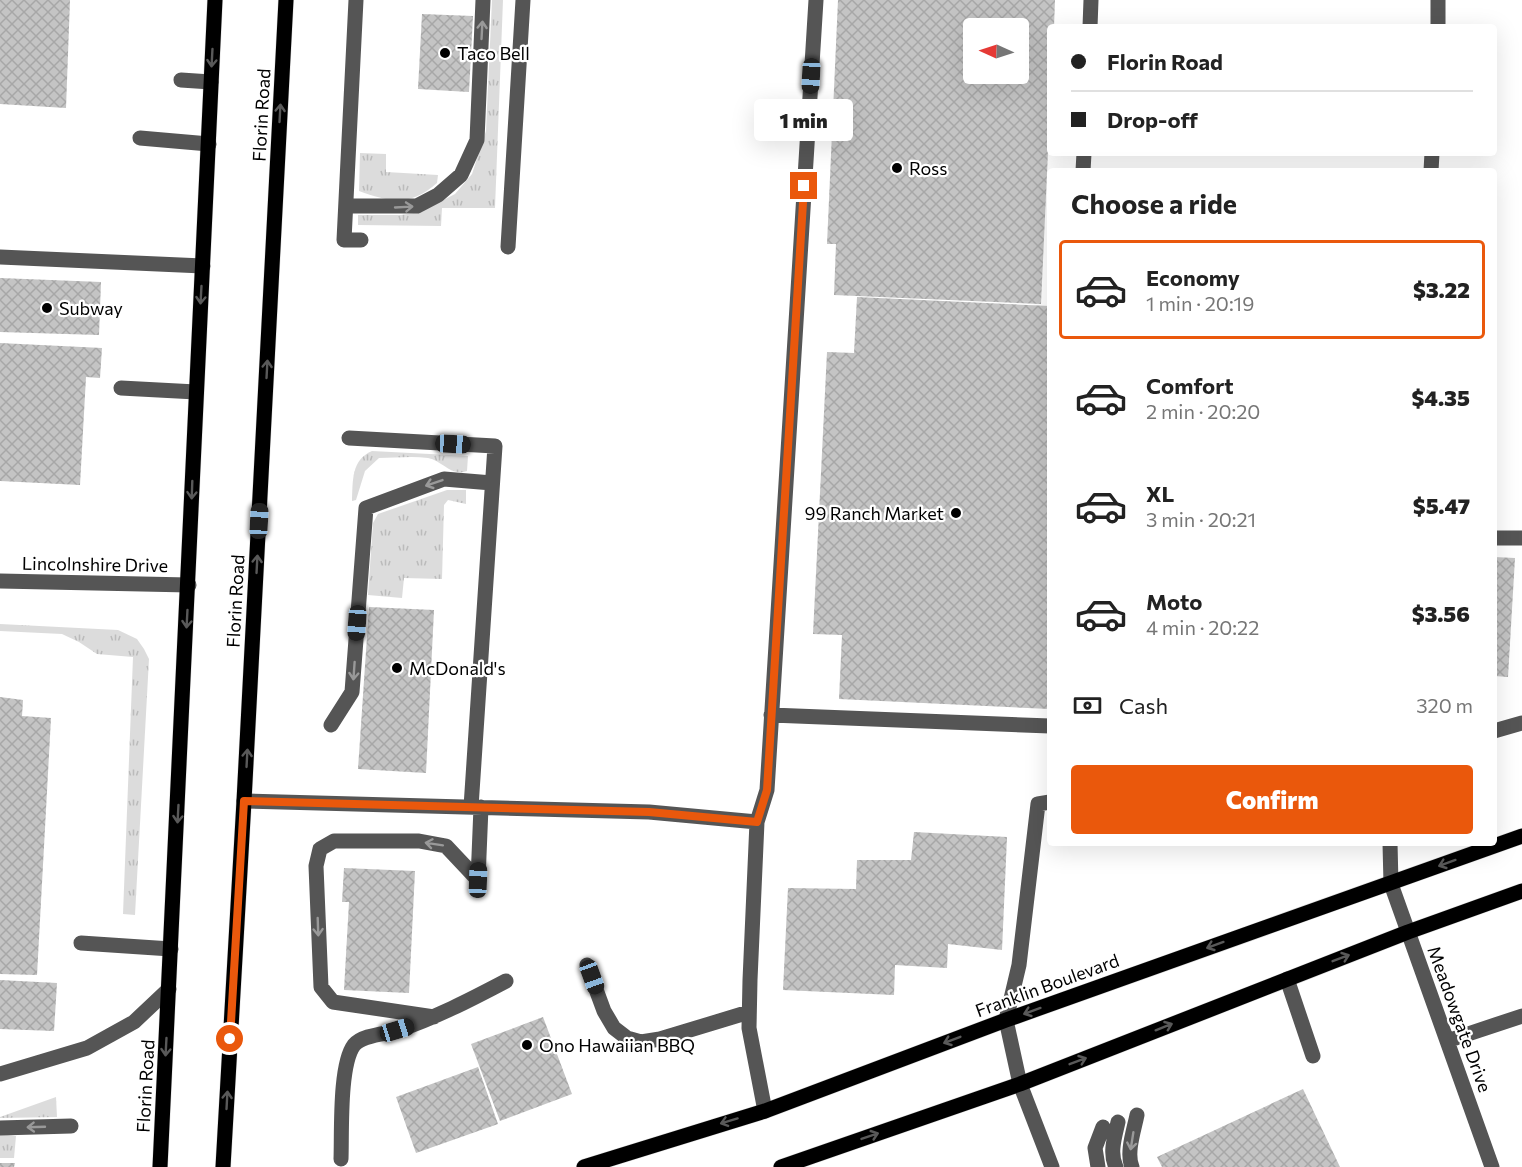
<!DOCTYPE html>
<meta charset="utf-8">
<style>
body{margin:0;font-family:Commissioner,sans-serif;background:#f6f6f6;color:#222;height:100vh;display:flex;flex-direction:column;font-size:22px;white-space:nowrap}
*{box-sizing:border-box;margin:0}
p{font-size:20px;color:#767676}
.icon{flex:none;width:33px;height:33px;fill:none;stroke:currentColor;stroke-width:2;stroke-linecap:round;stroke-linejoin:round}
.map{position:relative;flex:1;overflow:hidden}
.details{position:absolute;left:1047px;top:168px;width:450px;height:678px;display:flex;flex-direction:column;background:#fff;border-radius:6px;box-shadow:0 6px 24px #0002}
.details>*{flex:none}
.banner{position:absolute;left:1047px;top:24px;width:450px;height:132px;border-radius:6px;box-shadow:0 6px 24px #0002;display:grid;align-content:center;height:132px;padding:0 24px;background:#fff}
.needle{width:39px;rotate:273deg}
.tools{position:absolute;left:963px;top:18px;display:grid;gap:12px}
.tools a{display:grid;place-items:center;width:66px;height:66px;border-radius:6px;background:#fff;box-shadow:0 6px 24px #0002;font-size:30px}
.end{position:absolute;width:27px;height:27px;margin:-14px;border:8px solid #ea580c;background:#fff;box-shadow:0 0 0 3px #fff}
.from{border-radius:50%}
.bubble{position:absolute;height:42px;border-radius:6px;background:#fff;box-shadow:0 6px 24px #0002;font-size:20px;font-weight:800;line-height:42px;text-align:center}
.car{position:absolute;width:18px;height:36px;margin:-18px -9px;border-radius:8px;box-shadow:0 0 4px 2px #0007;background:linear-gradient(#222 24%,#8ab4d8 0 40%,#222 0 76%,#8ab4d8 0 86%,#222 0)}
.banner b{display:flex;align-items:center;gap:21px;height:57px;font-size:22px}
.banner b+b{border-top:2px solid #e0e0e0}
.banner i{width:15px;height:15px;background:#222}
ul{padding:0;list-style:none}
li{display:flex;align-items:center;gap:18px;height:99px;margin:0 12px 9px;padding:0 12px;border:3px solid transparent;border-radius:6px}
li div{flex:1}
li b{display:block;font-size:22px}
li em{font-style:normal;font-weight:800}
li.current{border-color:#ea580c}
li>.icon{width:54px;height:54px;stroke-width:1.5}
h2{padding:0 24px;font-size:27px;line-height:72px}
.pay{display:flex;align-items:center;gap:15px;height:66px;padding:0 24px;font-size:22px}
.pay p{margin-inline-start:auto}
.primary-button{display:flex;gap:12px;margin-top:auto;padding:12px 24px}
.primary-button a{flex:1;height:69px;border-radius:6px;background:#ea580c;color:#fff;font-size:24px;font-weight:800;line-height:69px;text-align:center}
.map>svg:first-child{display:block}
.grass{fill:url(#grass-tufts)}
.building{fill:url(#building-cross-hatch);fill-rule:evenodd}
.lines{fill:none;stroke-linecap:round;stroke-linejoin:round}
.major-casing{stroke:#dbdbdb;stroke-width:16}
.minor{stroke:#555;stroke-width:15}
.major{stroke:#000;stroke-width:15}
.oneway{stroke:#999}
.oneway2{stroke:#595959}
.route{stroke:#ea580c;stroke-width:8}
.poi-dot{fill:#000;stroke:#fff;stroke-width:2}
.labels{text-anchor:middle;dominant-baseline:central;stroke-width:4.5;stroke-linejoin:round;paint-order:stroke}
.poi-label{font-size:18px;fill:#000;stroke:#fff;text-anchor:start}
.street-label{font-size:18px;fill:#000;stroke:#fff}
</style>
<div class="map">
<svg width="1522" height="1167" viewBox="0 0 1522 1167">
<defs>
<pattern id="grass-tufts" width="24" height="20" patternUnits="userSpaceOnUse" patternTransform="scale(1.5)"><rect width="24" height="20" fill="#dcdcdc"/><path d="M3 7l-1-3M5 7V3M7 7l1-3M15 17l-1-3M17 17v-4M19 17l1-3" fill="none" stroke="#bbb"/></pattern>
<pattern id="building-cross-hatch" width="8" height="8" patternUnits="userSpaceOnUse" patternTransform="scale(1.5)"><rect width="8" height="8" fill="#c4c4c4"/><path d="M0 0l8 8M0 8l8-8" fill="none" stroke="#a7a7a7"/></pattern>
</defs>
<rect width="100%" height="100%" fill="#fff"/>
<path class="grass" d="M492,0h11l-8,208h-53l-1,18 -83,-1v-10h43l19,-3 35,-18 17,-20 14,-43z
M360,153l26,1v18l52,3 -1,8c-27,24 -47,19 -78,8z
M372,451l96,5 -1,15c-16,6 -24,-10 -39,-13 -16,-2 -34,0 -49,0l-14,13 -9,29 -4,1c1,-20 -1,-41 20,-50z
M447,490h19v14l-18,-4 -4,5 -2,74 -38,-1 -2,20 -34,-3 5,-72 5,-9z
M0,624l118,6 19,9 7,10 5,10 -14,256 -12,-1 10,-257 -36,-3 -18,-12 -17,-8 -62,-3z
M56,1097l1,20 -57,1v-1z
M0,1134l16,2 -2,22h-14z"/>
<path class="building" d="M0,0h70l-4,108 -66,-4z
M838,0h217l-1,27h-4v81l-9,196 -207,-9 2,-51h-9zM974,28h44v46h-44z
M422,14l51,2 -4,76 -51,-3z
M0,278l101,4 -2,53 -99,-3z
M857,297l193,9v403l-211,-10 3,-64 -29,-1 14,-282 27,1z
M0,343l102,5 -2,30 -14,-1 -6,108 -80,-4z
M1494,557l21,1 -7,119 -14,-1z
M369,607l65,3 -8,163 -68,-4z
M0,697l23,3 -1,16 29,2 -14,257 -37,-1z
M914,832l93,5 -5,113 -54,-6 -1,24 -52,-3 -1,30 -111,-5 5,-102 68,1 1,-29h54z
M344,868l71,3 -6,122 -65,-3 5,-88h-7z
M0,980l57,3 -3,48 -54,-2z
M543,1017l29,77 -72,27 -29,-77z
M478,1067l20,57 -82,29 -20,-56z
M1303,1089l37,78h-178l-5,-10z
M0,1163h15l-1,4h-14z"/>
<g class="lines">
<defs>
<path id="major" d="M160,1167l55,-1167
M223,1167l21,-366 42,-801
M584,1167l181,-56 241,-91 516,-184
M781,1167l239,-83 388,-152 114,-41"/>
</defs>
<use href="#major" class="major-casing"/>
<path class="minor" d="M356,0l-12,240h17
M1090,27l1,-27
M1438,27v-27
M181,80l30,2
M140,138l69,6
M1083,171l1,-18
M1431,171l1,-18
M346,206h71l21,-11 23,-20 16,-35 6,-140
M508,247l15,-247
M0,257l203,9
M121,388l75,4
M349,438l146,8 -24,361
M1494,538h28
M0,581l189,4
M771,715l279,11
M331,725l21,-33 14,-184 78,-29 48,4
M1494,731l28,-8
M244,801l405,11 108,10
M1050,802l-12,2 -19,161 -13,55 14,64 32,83
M1390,843l1,41 101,283
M478,880l3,-73
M81,943l90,6
M587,965l17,46 10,17 13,10 14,4 19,-3 89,-27
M1287,979l26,77
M434,1017l-101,-15 -12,-15 -5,-121 4,-17 14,-8h85l27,5 32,34
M1447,1041l75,-25
M0,1074l87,-26 47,-26 35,-33
M765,1111l-16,-83 1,-48 7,-158 10,-32 49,-790
M0,1128l71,-2
M341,1159c1,-26 -2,-94 13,-114 8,-10 30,-11 42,-14 39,-13 74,-31 110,-50
M1098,1167l-3,-19 8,-21
M1116,1167c-7,-14 -1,-31 2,-45
M1132,1167c-6,-14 2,-37 5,-52"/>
<use href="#major" class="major"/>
</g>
<defs><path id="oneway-shaft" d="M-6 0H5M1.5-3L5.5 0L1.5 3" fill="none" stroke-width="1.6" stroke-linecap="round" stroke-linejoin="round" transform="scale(1.5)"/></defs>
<g class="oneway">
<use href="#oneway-shaft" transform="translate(482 30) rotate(-87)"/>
<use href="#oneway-shaft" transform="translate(404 207) rotate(-3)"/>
<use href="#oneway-shaft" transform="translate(434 483) rotate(161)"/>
<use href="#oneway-shaft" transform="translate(354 671) rotate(94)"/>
<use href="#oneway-shaft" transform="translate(434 844) rotate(-171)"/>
<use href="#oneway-shaft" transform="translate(318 927) rotate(88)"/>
<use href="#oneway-shaft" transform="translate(36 1127) rotate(178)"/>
<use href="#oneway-shaft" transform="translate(1132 1141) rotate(99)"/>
</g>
<g class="oneway2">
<use href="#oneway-shaft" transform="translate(212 58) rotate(93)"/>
<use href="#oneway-shaft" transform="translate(280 113) rotate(-87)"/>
<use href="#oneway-shaft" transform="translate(201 295) rotate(93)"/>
<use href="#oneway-shaft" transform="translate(267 369) rotate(-87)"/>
<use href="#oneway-shaft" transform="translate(192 490) rotate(92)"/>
<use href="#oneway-shaft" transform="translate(257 564) rotate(-87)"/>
<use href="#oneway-shaft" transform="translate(187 619) rotate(93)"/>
<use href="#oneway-shaft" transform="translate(247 758) rotate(-87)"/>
<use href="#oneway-shaft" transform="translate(178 814) rotate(93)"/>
<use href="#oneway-shaft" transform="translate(1447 863) rotate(160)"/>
<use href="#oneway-shaft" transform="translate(1215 945) rotate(160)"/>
<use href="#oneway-shaft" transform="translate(1341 958) rotate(-21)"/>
<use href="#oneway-shaft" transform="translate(1032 1011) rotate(160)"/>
<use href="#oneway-shaft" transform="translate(1164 1027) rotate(-22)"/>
<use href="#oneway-shaft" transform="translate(952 1040) rotate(159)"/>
<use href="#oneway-shaft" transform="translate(166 1047) rotate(93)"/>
<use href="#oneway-shaft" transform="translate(1078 1061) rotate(-21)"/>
<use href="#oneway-shaft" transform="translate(227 1100) rotate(-87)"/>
<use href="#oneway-shaft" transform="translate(729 1121) rotate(163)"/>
<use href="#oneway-shaft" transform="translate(870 1136) rotate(-19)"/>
</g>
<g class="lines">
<path class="route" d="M230,1039l14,-238 405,11 108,10 10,-32 37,-604"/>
</g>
<g class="poi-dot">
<circle cx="445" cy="53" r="6"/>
<circle cx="897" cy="168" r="6"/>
<circle cx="47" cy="308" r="6"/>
<circle cx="956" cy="513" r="6"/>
<circle cx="397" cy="668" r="6"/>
<circle cx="527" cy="1045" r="6"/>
</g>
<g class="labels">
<g class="poi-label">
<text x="457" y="53">Taco Bell</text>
<text x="909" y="168">Ross</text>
<text x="59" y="308">Subway</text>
<text x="944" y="513" text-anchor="end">99 Ranch Market</text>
<text x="409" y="668">McDonald's</text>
<text x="539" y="1045">Ono Hawaiian BBQ</text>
</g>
<g class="street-label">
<text transform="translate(261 115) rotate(-87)">Florin Road</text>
<text transform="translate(95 564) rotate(1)">Lincolnshire Drive</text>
<text transform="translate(235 601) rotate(-87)">Florin Road</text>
<text transform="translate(1047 985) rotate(-20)">Franklin Boulevard</text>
<text transform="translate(1460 1019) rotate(70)">Meadowgate Drive</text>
<text transform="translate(145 1086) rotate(-87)">Florin Road</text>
</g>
</g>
</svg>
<div class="tools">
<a><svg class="needle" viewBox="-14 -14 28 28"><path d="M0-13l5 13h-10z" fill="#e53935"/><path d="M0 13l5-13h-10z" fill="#767676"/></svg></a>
</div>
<i class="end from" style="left:230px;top:1039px"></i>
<i class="end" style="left:804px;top:186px"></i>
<div class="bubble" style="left:754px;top:99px;width:99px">1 min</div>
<i class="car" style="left:811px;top:76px;rotate:183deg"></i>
<i class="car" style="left:453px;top:444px;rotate:93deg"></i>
<i class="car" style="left:259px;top:521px;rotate:3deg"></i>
<i class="car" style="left:357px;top:623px;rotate:184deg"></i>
<i class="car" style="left:478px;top:880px;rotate:2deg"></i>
<i class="car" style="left:592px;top:977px;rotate:160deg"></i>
<i class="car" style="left:397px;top:1030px;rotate:73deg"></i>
<div class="banner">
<b><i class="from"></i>Florin Road</b>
<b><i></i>Drop-off</b>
</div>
<section class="details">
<h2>Choose a ride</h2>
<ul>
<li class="current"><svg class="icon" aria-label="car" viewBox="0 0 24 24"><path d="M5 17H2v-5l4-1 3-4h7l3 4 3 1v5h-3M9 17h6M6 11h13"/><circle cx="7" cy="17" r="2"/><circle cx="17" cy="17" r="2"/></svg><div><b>Economy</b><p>1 min · 20:19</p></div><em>$3.22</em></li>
<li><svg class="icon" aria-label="car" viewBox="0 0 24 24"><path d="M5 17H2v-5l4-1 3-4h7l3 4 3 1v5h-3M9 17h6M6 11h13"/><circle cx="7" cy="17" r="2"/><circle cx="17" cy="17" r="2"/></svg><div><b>Comfort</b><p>2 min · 20:20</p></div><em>$4.35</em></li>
<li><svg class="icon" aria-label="car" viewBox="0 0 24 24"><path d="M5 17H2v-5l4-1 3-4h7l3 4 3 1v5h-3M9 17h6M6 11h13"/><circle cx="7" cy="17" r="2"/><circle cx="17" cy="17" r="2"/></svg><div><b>XL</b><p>3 min · 20:21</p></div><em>$5.47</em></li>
<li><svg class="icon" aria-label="car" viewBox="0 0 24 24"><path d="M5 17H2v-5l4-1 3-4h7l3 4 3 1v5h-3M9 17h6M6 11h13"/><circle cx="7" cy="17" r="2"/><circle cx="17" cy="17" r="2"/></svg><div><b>Moto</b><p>4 min · 20:22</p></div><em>$3.56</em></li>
</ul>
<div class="pay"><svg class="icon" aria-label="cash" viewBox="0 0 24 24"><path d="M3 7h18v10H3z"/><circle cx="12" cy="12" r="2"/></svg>Cash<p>320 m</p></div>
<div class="primary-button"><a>Confirm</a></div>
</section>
</div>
